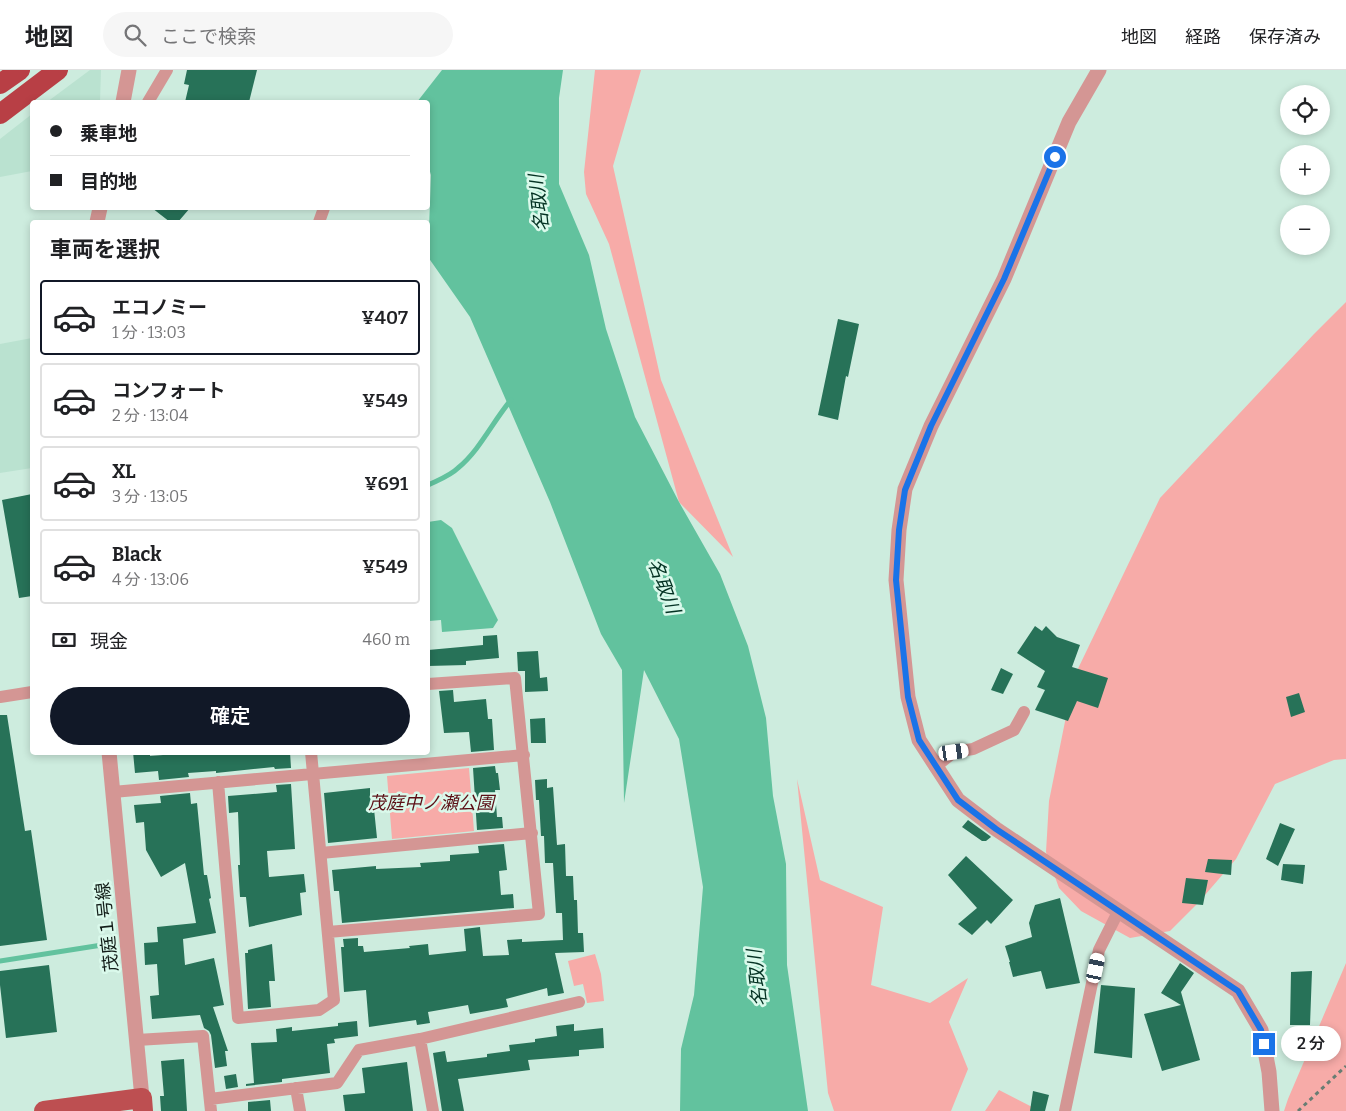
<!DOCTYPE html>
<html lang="ja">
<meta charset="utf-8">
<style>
body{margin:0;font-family:Bitter,"Noto Sans JP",serif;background:#f6f6f6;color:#202124;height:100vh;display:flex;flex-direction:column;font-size:19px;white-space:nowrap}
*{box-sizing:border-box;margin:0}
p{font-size:16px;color:#757577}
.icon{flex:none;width:28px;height:28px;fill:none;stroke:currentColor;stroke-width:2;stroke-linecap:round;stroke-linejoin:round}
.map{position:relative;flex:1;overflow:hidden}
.details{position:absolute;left:30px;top:150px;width:400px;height:535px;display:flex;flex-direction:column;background:#fff;border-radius:5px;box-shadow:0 2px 8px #0003}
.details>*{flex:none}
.banner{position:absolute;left:30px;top:30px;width:400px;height:110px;border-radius:5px;box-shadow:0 2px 8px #0003;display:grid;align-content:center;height:110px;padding:0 20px;background:#fff}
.buttons{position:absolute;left:1280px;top:15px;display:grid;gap:10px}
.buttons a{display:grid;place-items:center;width:50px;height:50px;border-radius:50%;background:#fff;box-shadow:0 2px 8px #0003;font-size:25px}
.end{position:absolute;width:22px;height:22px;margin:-11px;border:6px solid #1a73e8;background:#fff;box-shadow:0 0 0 2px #fff}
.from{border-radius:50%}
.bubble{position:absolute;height:35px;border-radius:18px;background:#fff;box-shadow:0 2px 8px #0003;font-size:16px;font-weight:600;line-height:35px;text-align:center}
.car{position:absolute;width:15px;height:30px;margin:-15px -8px;border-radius:6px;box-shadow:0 0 4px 1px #0007;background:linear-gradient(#fff 24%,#345 0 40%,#fff 0 76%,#345 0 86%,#fff 0)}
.banner b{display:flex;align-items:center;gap:18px;height:48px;font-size:19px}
.banner b+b{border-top:1px solid #e0e0e0}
.banner i{width:12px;height:12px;background:#202124}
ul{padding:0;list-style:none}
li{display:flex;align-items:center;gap:15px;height:75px;margin:0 10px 8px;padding:0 10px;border:2px solid #e0e0e0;border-radius:5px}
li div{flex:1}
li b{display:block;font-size:19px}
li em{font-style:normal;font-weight:600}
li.active{border-color:#111827}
li>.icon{width:45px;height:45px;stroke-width:1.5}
h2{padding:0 20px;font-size:22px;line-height:60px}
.pay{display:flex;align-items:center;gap:12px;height:55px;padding:0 20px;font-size:19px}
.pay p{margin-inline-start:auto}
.action{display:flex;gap:10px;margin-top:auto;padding:10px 20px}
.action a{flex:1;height:58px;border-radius:30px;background:#111827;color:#fff;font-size:20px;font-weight:600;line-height:58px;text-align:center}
header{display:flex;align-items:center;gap:30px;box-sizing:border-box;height:70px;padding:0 25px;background:#fff;border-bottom:1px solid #e0e0e0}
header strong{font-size:24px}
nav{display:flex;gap:28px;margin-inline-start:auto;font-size:18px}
.search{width:350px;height:45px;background:#f6f6f6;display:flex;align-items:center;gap:12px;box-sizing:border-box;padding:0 18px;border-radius:28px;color:#757577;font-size:19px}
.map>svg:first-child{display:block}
.built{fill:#bae2d0}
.green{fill:#f7aba8}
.water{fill:#62c29e}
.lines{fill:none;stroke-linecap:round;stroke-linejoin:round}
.stream{stroke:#62c29e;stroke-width:5}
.building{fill:#277258}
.path{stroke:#687d73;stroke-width:3;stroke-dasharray:4 4;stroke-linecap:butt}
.minor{stroke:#d49694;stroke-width:12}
.tertiary{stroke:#d49694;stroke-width:15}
.primary{stroke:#bd4f51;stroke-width:20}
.trunk{stroke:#b83f45;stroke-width:20}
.route{stroke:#1a73e8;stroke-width:6}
.labels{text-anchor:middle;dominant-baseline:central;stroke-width:5;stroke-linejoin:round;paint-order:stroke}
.park-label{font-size:18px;font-style:italic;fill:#5c0f16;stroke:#daf9eb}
.street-label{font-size:18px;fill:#121d18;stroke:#daf9eb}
.water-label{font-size:19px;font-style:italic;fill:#043223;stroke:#daf9eb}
</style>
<header>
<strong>地図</strong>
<div class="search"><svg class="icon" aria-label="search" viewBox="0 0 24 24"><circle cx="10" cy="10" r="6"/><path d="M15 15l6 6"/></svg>ここで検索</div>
<nav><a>地図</a><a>経路</a><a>保存済み</a></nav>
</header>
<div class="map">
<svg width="1346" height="1041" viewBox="0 0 1346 1041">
<rect width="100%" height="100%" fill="#cdecde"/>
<path class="built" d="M90,0h11l-1,32h-53z
M32,44v57l-32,6v-38z
M32,268v130l-32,5v-129z"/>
<path class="green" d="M595,0h46l-28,96 48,214 72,177 -54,-55 -70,-258 -23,-50 -2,-22z
M1346,232v457l-12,1 -59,24 -39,75 -37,43 -29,29 -40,7 -49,-27 -22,-23 -13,-36 3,-51 25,-124 86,-179 154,-164z
M469,698l5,63 -82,8 -5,-63z
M797,709l23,101 63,27 -12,78 59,18 38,-25 -19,44 19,47 -17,42h-117l-6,-18z
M595,884l6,20 3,27 -17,2 -4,-19 -9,2 -6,-25z
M1346,893v148h-62l4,-12z
M999,1020l41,21h-55z"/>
<path class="water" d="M442,0h121l-4,28v86l30,71 17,74 29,88 44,85 41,72 28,72 18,72 7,78 13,68 1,101 21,146h-128l1,-62 13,-54 9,-108 -24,-148 -35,-69 -20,133 -2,-133 -21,-36 -51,-132 -80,-185 -42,-60 3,-82 -3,-10v-63h-11z
M441,450l11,8 46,92 -5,8 -51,4 -1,-12 -12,1 -1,-99z"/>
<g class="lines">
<path class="stream" d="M428,415c10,-5 22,-9 30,-17 22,-18 35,-47 53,-68
M0,891l102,-16"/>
</g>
<path class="building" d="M187,0h70l-8,32h-64l4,-17 -5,-1z
M152,138h38l-12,14h-8z
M838,249l21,5 -11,53 -2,-1 -8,44 -20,-5z
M32,424v102l-13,2 -17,-98z
M1035,556l7,5 4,-5 11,11 23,8 -8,22 36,11 -10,30 -21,-7 -9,20 -33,-11 10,-20 -8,-3 8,-16 -28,-18z
M497,565l2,23 -33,3v4l-38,1v-16l55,-5v-9z
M538,581l2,27 7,-1 1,14 -23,1v-21h-7l-1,-19z
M1001,598l12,6 -10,20 -12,-4z
M453,620l1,12 32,-3 2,20h4l2,31 -23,2 -2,-20 -25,1 -5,-42z
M1299,623l6,19 -14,5 -5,-20z
M0,645h7l18,116 6,-1 16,110 -47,6z
M545,648l1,25h-15l-1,-24z
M133,682h17v4l52,-4h88l1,16 -16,1 -1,-2 -58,6v-2l-28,2 1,4 -30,3 -1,-9 -23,2z
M495,696l1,7h2l2,17h-5l2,27h5l1,11 -26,2 -4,-62z
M547,709v9l6,-1 4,58 8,-1 1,32h7l1,24h3l1,33h5l1,19 -29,1 9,40 -16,3 -1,-8 -41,11 2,8 -10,2 -28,5 -2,-9 -40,7 2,11 -13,2 -1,-5 -47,7 -3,-37 -22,2 -3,-45h3l-1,-8 15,-1v8h5l1,6 46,-4 -1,-2 19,-2 1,11 37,-4 -2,-22 16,-2 3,29 26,-1 -2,-15 15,-1v3l41,-2 -1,-27h-6l-3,-50h-8l-1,-27h-3l-2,-36h-3l-1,-20z
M291,714l4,65 -28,2 2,26 35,-3 2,18 -6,1 2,22 -53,12 -3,-30h-6l-2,-32h2l-2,-53 -9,1 -1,-17 49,-4 -1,-7z
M370,718v9l9,-1 2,12 -7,1 3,29 -49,5 -4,-50z
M190,723l1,11 6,-1 7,72h3l4,23 -2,1 7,34 -33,6 2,26 29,-7 10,47 -11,2 15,44h-3l2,15 -12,2 -4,-33 -2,-4 -5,-3 -4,-13 -48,4 -2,-23 9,-1 -2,-31 -12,1 -1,-22 14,-1 -1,-15 39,-4 -11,-60 -24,14 -15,-27 -2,-28 -8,1 -2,-18 27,-2 -1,-7z
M968,750l22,16 1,1 -5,4h-4l-20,-14z
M1280,753l15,6 -17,37 -12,-7z
M504,774l3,26 -8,1 2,24 12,-1 1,14 -172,15 -3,-32h-5l-2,-21 44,-4v3l45,-2 -1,-4 30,-2v-6l29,-2 -1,-7z
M966,786l47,44 -22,24 -4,-4 -15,15 -14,-11 19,-16 -29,-33z
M1208,789l24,1 -1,15 -26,-3z
M1283,794l22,1 -2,19 -22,-4z
M1186,808l22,2 -5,25 -21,-2z
M1060,828l20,85 -34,6 -5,-18 -28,6 -4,-15h1l-5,-16 27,-9 -3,-14 6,-18z
M272,874l3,37h-6l2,26 -23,2 -3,-56h3v-3z
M1180,893l14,10 -13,19 19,68 -38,11 -18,-57 37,-9 -20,-12z
M49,895l8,67 -51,6 -6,-53v-14z
M1312,901l-2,54h-20l1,-53z
M1101,915l34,3 -3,70 -38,-5z
M357,951l1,15 -24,3 1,4 -8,1 3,29 -48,6v3l-36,4v-2l8,-1 -3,-40 26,-1 -1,-13 16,-2v4l46,-5v-3z
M574,954v7l29,-3 1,20 -25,2v6l-51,4 2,10 -72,9 6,32h-22l-9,-58 12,-2 2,11 40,-5v-3l23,-3 -1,-6 26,-3v-3l22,-3 -1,-10z
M184,989l3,52h-26l-1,-15h4l-3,-35z
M407,992l6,49h-68l-2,-16 22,-2 -3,-25z
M236,1004l2,13 -12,2 -2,-13z
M1033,1021l16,4 -4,16h-15z
M270,1030l1,11h-23v-9z"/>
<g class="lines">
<path class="path" d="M1298,1041l48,-45"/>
<path class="minor" d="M148,32l19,-32
M319,152l5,-14
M0,627l32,-5
M935,697l19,-15 19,-3 41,-19 10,-18
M218,712l20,236 81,-8 15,-10 -23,-248
M113,722l411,-37
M321,783l211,-20
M328,862l211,-18 -24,-236 -87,6
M420,969l13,72
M137,970l66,-4 8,75
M296,1018l4,23
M210,1029l127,-16 22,-33 61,-11 159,-37
M1065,1041l34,-161 20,-40"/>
<path class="tertiary" d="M1099,0l-30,52 -65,157 -73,147 -26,63 -6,41 -3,50 12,117 11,43 39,60 38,29 242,162 23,39 8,42 3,39
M123,32l6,-32
M97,152l3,-14
M109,682l33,346"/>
<path class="primary" d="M44,1041l98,-13 1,13"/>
<path class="trunk" d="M0,14l20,-14
M0,44l58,-44"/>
</g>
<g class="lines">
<path class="route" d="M1055,87l-51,122 -73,147 -26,64 -6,40 -3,50 12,117 11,43 39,60 38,29 242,162 23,39 3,14"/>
</g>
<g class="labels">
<g class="park-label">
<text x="431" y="733">茂庭中ノ瀬公園</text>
</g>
<g class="street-label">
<text transform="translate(107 857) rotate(-96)">茂庭１号線</text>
</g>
<g class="water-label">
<text transform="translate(539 133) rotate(-96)">名取川</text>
<text transform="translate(664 516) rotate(69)">名取川</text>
<text transform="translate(757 908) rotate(-96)">名取川</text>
</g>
</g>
</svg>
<div class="buttons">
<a><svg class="icon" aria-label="locate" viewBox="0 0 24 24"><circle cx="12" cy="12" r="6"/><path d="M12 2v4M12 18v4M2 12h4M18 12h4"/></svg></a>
<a>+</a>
<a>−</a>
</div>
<i class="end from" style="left:1055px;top:87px"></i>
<i class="end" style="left:1264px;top:974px"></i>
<div class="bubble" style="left:1281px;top:956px;width:60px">2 分</div>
<i class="car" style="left:954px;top:682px;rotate:82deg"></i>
<i class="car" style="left:1096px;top:898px;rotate:12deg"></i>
<div class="banner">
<b><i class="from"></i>乗車地</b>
<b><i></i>目的地</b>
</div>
<section class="details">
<h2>車両を選択</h2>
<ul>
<li class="active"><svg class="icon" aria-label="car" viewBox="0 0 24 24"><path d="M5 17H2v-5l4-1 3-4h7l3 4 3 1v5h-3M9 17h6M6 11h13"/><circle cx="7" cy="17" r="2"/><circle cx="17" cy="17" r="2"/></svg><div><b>エコノミー</b><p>1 分 · 13:03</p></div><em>¥407</em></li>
<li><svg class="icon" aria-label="car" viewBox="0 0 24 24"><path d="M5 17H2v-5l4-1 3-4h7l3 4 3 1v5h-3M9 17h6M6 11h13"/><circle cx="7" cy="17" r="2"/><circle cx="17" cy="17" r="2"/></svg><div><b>コンフォート</b><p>2 分 · 13:04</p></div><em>¥549</em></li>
<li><svg class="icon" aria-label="car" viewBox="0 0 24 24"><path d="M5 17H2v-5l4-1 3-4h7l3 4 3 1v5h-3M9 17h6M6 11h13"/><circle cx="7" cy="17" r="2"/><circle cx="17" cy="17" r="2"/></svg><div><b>XL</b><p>3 分 · 13:05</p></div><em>¥691</em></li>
<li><svg class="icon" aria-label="car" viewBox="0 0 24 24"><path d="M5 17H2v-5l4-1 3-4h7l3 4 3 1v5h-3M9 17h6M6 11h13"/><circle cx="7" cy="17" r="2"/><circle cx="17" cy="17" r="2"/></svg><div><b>Black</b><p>4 分 · 13:06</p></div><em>¥549</em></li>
</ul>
<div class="pay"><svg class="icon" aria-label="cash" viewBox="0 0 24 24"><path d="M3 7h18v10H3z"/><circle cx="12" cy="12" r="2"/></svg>現金<p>460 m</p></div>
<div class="action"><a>確定</a></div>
</section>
</div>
